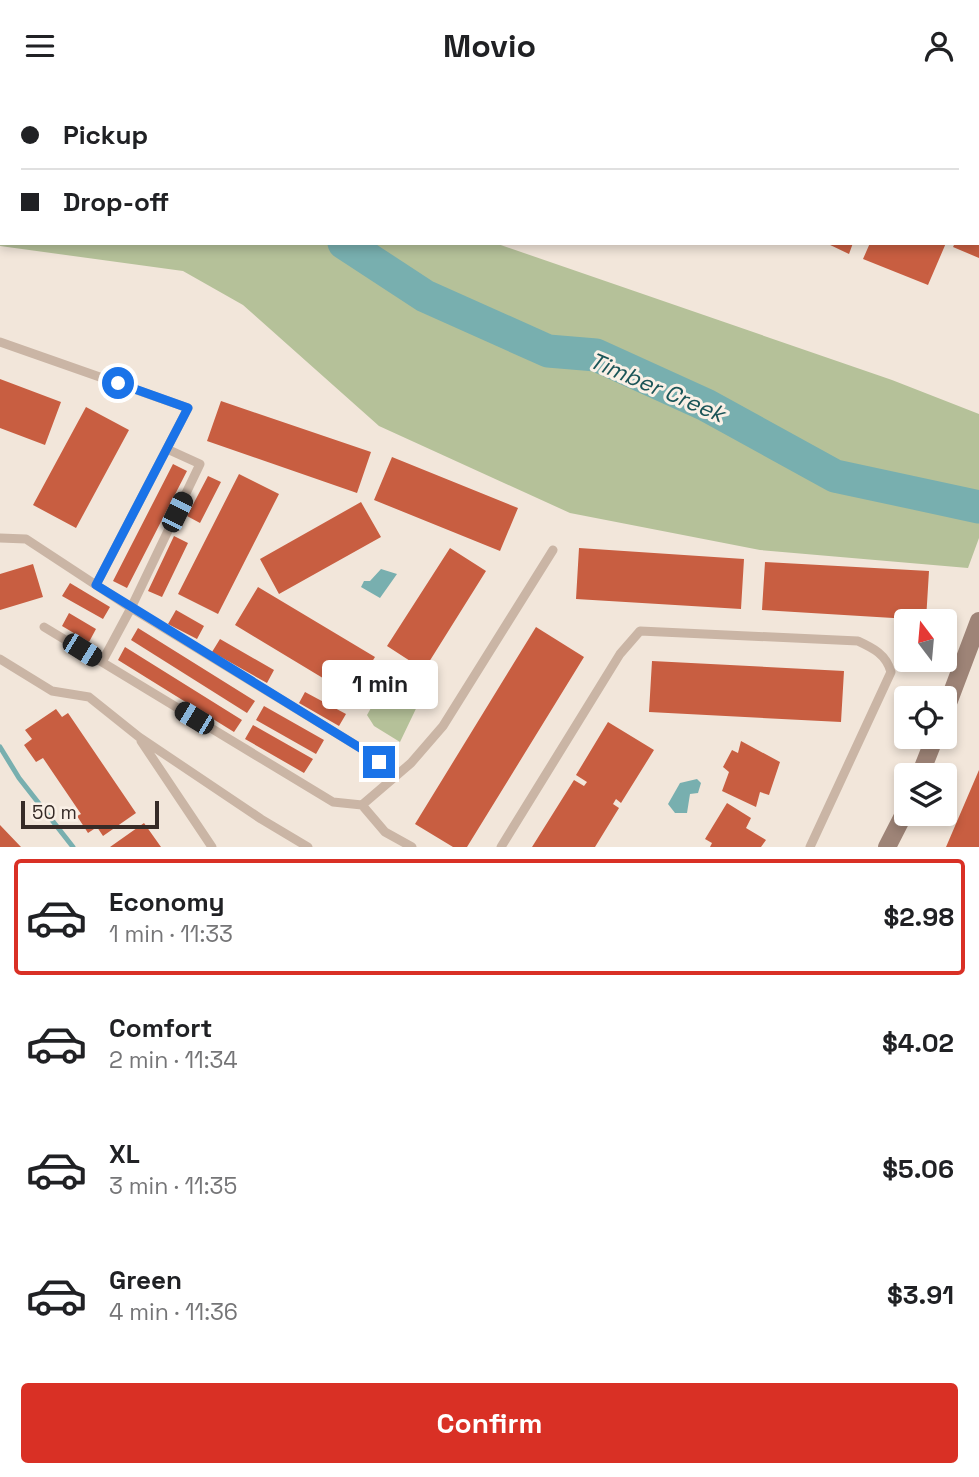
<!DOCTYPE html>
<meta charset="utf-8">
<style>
body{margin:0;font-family:"Space Grotesk",sans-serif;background:#f6f6f6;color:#202124;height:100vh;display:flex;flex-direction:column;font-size:26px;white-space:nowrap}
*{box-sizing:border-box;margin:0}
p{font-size:23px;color:#757577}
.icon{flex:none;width:38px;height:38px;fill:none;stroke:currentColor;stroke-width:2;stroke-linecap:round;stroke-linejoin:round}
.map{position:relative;height:756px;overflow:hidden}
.side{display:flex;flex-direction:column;background:#fff;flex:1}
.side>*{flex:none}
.hud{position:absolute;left:0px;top:0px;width:980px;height:154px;box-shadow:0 4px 10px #0003;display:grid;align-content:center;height:154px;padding:0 21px;background:#fff}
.needle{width:46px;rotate:344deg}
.tools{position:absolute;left:894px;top:518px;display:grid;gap:14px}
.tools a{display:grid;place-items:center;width:63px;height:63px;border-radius:7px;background:#fff;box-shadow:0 4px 10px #0003;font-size:35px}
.scale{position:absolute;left:21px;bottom:18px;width:138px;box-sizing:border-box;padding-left:7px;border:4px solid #362b27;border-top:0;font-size:19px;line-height:24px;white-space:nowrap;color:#362b27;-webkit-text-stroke:5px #faf0e6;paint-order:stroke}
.end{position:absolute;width:32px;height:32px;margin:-16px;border:9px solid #1a73e8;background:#fff;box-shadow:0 0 0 4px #fff}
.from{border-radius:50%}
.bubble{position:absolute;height:49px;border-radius:7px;background:#fff;box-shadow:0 4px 10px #0003;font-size:23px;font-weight:800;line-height:49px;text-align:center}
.car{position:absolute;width:21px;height:42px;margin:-21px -10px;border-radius:9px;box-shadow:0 0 5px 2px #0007;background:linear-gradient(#222 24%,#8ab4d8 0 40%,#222 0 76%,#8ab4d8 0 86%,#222 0)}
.hud b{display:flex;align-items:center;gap:24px;height:66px;font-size:26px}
.hud b+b{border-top:2px solid #e0e0e0}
.hud i{width:18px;height:18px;background:#202124}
ul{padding:12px 0 0;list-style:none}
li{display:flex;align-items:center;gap:21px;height:116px;margin:0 14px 10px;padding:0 7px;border:4px solid transparent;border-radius:7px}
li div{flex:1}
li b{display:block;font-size:26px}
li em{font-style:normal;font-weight:800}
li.current{border-color:#d93025}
li>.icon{width:63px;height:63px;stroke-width:1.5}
.primary-button{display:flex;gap:14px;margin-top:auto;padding:14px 21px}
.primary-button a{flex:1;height:80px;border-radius:7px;background:#d93025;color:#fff;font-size:28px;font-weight:800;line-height:80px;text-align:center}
header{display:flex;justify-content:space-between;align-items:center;height:91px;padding:0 21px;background:#fff;font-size:32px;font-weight:800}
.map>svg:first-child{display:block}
.green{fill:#b5c199}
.water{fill:#78afaf}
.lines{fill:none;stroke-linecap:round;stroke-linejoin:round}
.stream{stroke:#78afaf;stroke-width:5}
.river{stroke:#78afaf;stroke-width:33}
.building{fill:#c85e41}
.service{stroke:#cab5a5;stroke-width:9}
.secondary{stroke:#9e8477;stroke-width:18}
.route{stroke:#1a73e8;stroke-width:9}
.labels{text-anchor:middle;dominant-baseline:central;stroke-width:6;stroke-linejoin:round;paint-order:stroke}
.water-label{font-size:23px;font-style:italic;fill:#1b5558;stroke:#faf0e6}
</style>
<header><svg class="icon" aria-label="menu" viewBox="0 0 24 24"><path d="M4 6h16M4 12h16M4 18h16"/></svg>Movio<svg class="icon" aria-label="person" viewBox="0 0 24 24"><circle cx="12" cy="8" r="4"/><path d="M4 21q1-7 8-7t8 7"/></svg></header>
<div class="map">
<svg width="979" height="756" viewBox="0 0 979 756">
<rect width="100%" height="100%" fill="#f2e6da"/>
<path class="green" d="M0,0l170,2h-168v150h493l397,137 87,34v124l-11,30 -208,-18 -190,-37 -191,-87 -136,-121 -60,-34 -183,-25z
M393,578l30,18 1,5 -24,50 -26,-16 -7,-11z"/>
<path class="water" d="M381,478l16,5 -17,24 -19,-11 3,-6h6z
M697,688l4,4 -3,10 -8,1 -3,19h-12l-7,-9 12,-21z"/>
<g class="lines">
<path class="stream" d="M0,656l19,31 54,69"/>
<path class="river" d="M0,70h2
M344,152l81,53 123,55 48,4 110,50 129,71 144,31"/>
</g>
<path class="building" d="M826,152h27l-4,11z
M870,152h76l-18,42 -65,-26z
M955,152h24v15l-26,-11z
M0,288l61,23 -16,43 -45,-17z
M221,310l150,51 -14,41 -150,-52z
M86,316l43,23 -53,98 -43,-23z
M392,366l126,51 -18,43 -126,-51z
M173,373l14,7 -60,117 -14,-7z
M239,383l40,20 -61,120 -40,-20z
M208,385l13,6 -21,41 -13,-7z
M361,411l20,35 -102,57 -19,-35z
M174,445l14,7 -26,54 -14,-6z
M450,457l36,23 -62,99 -37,-24z
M579,457l165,11 -3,50 -165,-10z
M765,471l164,9 -3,49 -164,-10z
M33,473l10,33 -43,13v-36z
M70,492l40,24 -7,12 -41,-23z
M258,496l117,70 -24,38 -116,-70z
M176,519l28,16 -7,13 -29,-15z
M69,522l27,16 -7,13 -27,-16z
M536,536l48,30 -117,190h-14l-38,-23z
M138,537l117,73 -8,12 -116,-73z
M220,548l54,31 -7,13 -55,-31z
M125,556l117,73 -8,12 -116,-72z
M652,570l192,10 -3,51 -192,-10z
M305,601l41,22 -7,12 -40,-23z
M264,615l60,34 -8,14 -60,-34z
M56,618l6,8 6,-4 68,100 -33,23 -6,-9 -9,6 -11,-17 4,-2 -38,-56 -7,4 -12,-17 8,-6 -7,-9z
M608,631l46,28 -33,53 -5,-4 -3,5 6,4 -24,39h-63l42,-67 10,6 3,-4 -11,-7z
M253,634l60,34 -9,14 -59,-34z
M741,650l39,21 -11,33 -9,-3 -4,15 -34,-16 7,-19 -6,-5 9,-17 6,3z
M979,679v77h-33z
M727,712l24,15 -5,10 20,12 -5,7h-51l2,-4 -7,-4z
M144,732l17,24h-51z
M0,734l21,22h-21z"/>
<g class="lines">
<path class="service" d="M0,251l188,66 -92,177
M0,447l26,1 105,69 231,141 34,27
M44,536l289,175 29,3 49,-42 32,-37 110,-176
M0,568l52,32 37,6 50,40 122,82 47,28
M102,571l29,-54 69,-144 -33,-15
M141,650l71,106
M362,714l23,27 27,15
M501,756l119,-193 20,-23 218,10c15,7 28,13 33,31l-81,175"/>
<path class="secondary" d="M945,620l34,-90
M920,684l15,-38
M887,756l19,-37"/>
</g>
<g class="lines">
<path class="route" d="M118,292l70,25 -92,177 266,164 17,13"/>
</g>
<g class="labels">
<g class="water-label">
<text transform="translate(657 296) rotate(23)">Timber Creek</text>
</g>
</g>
</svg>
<div class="tools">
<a><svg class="needle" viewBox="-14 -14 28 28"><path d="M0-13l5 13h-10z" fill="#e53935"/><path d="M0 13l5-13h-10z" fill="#757577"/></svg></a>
<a><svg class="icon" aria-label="locate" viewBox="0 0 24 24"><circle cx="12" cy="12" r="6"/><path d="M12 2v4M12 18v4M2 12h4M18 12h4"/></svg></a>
<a><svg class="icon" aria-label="layers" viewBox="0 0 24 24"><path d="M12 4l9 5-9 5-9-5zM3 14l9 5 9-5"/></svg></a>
</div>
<div class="scale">50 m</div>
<i class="end from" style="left:118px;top:292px"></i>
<i class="end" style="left:379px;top:671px"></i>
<div class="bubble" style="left:322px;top:569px;width:116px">1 min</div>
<i class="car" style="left:177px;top:421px;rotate:26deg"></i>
<i class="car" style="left:82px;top:559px;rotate:122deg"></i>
<i class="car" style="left:194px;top:627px;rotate:301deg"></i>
<div class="hud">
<b><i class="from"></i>Pickup</b>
<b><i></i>Drop-off</b>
</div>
</div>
<section class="side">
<ul>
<li class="current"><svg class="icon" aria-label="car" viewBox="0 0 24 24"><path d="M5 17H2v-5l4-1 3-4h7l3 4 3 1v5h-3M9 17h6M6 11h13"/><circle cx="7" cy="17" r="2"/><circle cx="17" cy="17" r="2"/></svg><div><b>Economy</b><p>1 min · 11:33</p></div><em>$2.98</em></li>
<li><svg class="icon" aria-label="car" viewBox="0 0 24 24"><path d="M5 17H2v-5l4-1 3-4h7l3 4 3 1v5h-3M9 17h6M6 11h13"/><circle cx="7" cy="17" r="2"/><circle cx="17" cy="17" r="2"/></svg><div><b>Comfort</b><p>2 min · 11:34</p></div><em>$4.02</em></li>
<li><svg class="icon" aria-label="car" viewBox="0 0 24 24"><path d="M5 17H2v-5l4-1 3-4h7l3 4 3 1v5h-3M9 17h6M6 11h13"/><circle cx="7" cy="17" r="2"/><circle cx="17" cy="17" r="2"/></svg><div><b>XL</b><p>3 min · 11:35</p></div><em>$5.06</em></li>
<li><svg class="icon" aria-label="car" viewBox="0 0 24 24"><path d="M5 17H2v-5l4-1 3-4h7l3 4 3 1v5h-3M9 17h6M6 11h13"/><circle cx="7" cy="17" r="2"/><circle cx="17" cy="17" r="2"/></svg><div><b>Green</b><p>4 min · 11:36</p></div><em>$3.91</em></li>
</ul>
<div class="primary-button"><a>Confirm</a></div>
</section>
